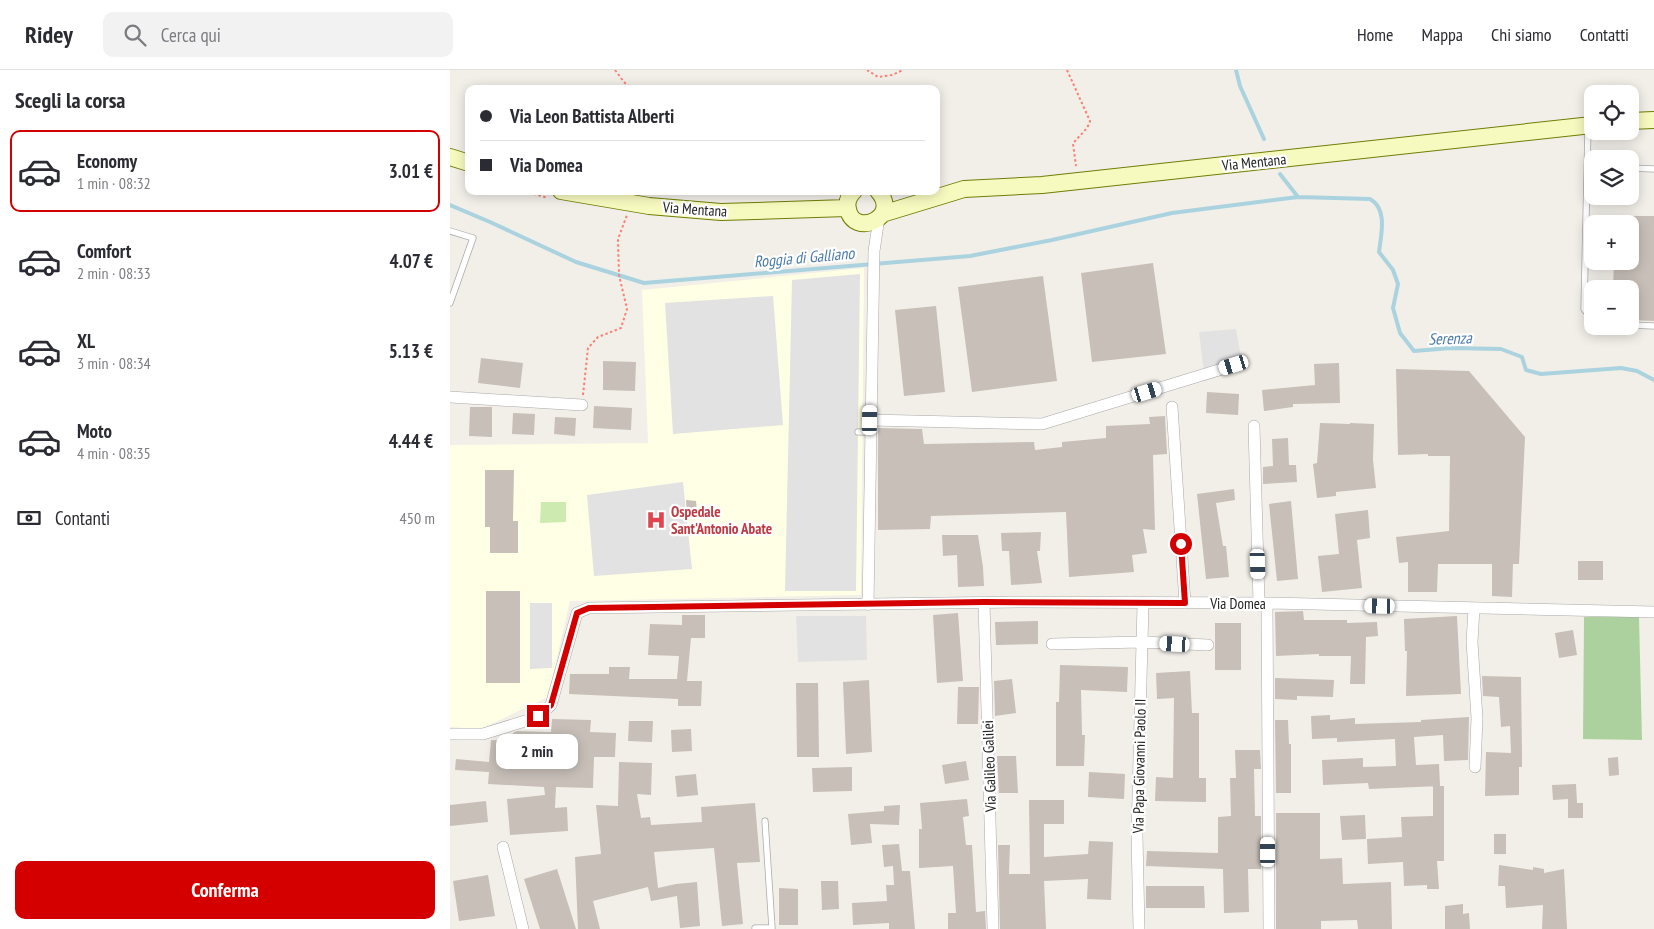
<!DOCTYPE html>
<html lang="it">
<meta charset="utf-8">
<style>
body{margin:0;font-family:"PT Sans Narrow",sans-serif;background:#f2f2f3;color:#2b2b33;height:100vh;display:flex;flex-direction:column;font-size:19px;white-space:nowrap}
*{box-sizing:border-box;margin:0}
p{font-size:16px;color:#7c7c81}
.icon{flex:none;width:28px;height:28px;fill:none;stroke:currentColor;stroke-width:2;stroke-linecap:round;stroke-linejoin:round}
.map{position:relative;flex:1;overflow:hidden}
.panel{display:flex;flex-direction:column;background:#fff;width:450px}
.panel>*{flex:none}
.top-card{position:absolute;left:15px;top:15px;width:475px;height:110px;border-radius:10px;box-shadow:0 2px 12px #0003;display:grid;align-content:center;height:110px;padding:0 15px;background:#fff}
.controls{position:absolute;left:1134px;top:15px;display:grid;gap:10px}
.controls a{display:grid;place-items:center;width:55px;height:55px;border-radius:10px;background:#fff;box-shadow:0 2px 12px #0003;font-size:25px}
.end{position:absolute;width:22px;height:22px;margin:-11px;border:6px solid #d40000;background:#fff;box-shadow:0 0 0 2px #fff}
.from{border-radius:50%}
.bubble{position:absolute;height:35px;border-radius:10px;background:#fff;box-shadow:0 2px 12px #0003;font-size:16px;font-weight:600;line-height:35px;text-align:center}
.car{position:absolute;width:15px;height:30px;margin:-15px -8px;border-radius:6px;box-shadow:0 0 4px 1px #0007;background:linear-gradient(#fff 24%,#345 0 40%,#fff 0 76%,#345 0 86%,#fff 0)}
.top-card b{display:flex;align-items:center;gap:18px;height:48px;font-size:19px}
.top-card b+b{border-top:1px solid #e1e1e2}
.top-card i{width:12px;height:12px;background:#2b2b33}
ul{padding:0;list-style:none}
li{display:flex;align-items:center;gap:15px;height:82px;margin:0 10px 8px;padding:0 5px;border:2px solid transparent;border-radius:10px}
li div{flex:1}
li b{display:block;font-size:19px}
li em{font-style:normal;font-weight:600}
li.active{border-color:#d40000}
li>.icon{width:45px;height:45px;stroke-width:1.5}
h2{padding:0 15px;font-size:22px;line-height:60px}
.pay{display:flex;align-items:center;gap:12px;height:55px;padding:0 15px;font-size:19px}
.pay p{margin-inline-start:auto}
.primary-button{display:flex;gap:10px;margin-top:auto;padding:10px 15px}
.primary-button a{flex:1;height:58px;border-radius:10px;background:#d40000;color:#fff;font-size:20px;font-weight:600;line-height:58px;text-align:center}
header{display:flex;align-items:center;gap:30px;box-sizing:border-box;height:70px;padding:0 25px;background:#fff;border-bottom:1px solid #e1e1e2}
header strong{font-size:24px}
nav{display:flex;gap:28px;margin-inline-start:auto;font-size:18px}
.search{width:350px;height:45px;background:#f2f2f3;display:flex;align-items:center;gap:12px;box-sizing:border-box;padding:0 18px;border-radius:10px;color:#7c7c81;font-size:19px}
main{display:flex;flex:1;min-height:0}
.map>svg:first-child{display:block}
.education{fill:#ffffe5}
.grass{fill:#cdebb0}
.forest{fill:#add19e}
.parking{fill:#e2e2e2}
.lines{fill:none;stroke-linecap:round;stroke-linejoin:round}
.stream{stroke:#aad3df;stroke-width:4}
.building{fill:#c7bfb8}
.lane-casing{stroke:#a9a9a9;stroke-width:7}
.street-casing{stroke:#a9a9a9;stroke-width:12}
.secondary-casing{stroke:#707d05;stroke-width:18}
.path{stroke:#fa8072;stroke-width:2;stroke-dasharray:2.5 2.5;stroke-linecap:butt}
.lane{stroke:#fff;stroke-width:5.5}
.street{stroke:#fff;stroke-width:11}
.secondary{stroke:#f7fabf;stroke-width:16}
.route{stroke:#d40000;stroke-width:6}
.labels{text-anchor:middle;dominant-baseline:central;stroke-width:4.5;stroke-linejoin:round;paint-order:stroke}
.street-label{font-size:15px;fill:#222;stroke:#fff}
.health-label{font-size:15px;font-weight:bold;fill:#be3a42;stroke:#fff;text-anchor:start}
.water-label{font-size:16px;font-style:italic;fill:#4a7aab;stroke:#fff}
</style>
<header>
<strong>Ridey</strong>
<div class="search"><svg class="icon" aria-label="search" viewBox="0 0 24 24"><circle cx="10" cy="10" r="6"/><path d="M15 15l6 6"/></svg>Cerca qui</div>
<nav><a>Home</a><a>Mappa</a><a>Chi siamo</a><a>Contatti</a></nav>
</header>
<main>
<section class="panel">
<h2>Scegli la corsa</h2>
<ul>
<li class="active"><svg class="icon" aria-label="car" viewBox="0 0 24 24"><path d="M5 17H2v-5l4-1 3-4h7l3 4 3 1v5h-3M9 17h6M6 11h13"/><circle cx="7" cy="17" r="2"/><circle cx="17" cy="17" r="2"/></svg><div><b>Economy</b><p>1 min · 08:32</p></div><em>3.01 €</em></li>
<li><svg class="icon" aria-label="car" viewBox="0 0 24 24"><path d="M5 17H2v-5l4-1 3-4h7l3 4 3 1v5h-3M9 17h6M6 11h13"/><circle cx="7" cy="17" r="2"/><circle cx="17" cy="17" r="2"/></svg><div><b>Comfort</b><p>2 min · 08:33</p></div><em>4.07 €</em></li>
<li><svg class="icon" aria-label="car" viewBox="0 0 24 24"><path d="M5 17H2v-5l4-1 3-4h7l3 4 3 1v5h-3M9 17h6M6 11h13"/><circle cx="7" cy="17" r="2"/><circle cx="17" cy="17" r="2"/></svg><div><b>XL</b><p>3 min · 08:34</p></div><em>5.13 €</em></li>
<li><svg class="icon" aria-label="car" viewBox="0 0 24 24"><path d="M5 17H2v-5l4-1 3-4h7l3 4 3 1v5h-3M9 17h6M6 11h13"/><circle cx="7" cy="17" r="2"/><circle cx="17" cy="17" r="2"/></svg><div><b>Moto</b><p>4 min · 08:35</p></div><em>4.44 €</em></li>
</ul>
<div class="pay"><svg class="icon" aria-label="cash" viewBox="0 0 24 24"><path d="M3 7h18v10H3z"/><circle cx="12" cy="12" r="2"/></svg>Contanti<p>450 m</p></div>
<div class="primary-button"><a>Conferma</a></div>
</section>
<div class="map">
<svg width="1204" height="859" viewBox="0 0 1204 859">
<rect width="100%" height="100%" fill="#f2efe9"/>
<path class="education" d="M414,198l-3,327 -291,6 -22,96 -67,32 -31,-2v-282l198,-2 -6,-153z"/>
<path class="grass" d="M91,432h25v20l-26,1z"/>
<path class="forest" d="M1134,547h55l3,123 -59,-1z"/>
<path class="parking" d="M410,204l-4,317h-71l7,-311z
M323,226l10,129 -110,9 -8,-131z
M786,259l7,40 -38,12 -6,-49z
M233,412l9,87 -98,7 -7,-81z
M80,533h22v65l-22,1z
M346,546h70l1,44 -69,2z"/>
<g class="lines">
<path class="stream" d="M786,0l4,16 24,53
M830,104l18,23
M0,135l40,17 86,40 68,21 326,-27 82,-16 120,-27 126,-16 72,2c18,10 11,36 9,53l14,18 5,14 -5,24 7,25 14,18 37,-3 50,1 21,8 4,13 15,4 80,-6 16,3 17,9"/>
</g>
<path class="building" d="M1180,146h24v105l-24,-1v-31h-17l1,-28h16z
M703,193l13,91 -74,8 -11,-89z
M593,206l14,105 -85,11 -14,-105z
M486,236l9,86 -41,4 -9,-86z
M31,288l42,5 -3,25 -42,-5z
M153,291l33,1 -1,29 -32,-1z
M889,293l1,40 -47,1v3l-29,4 -2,-21 53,-5 -1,-21z
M946,299l73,2 56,66 -6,127h-6l-1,33 -20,-1v-32h-54l-1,28h-29v-30l-9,1 -3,-26 53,-6 1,-75h-22v-2l-30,1z
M757,322l32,2 -1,21 -32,-2z
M144,336l38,2 -1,22 -38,-2z
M20,337h22v30l-23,-1z
M63,343l22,1 -1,21 -22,-1z
M715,346l2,38 -14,1 2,75 -12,-1 4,24 -15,2 2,17 -65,5 -3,-65 -135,4 -1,13 -52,1v-102l44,1 2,15 110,-2 1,8 27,-3v-5l44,-4v-12l44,-2 -1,-7z
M105,347l21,1 -1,18 -21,-2z
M870,353l30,1v-1l24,1 -1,36 3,28 -40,4v4l-19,2 -4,-34 4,-1z
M838,368l1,27h7l1,17 -34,2v-17l10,-1 -1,-27z
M35,400h29l-1,51h5v32h-28v-26h-5z
M784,419l1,11 -19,3 7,43h3l3,31 -23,2 -9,-85z
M236,430l10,1 1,11 -10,3z
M841,431l7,78 -21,2 -8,-77z
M918,440l2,28 -13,2 5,48 -40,4 -4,-36 21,-2 -4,-40z
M591,462l-1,19h-3l5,32 -31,2 -2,-34h-7l-1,-18z
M492,465h36l5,32 1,19 -26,1 -1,-32 -14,1z
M1128,491h25v19h-25z
M36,521h34v92h-34z
M853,541l1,9h43v3l30,-1 1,14 -12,1 -1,47h-15l1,-28h-32v-2l-43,2 -1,-44z
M508,543l5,68 -26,2 -4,-68z
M232,545h23v23h-14l-4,43h15l-1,25h-23v-7l-109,-5 1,-20h39v-7h21l-1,12h48l2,-23 -31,-1 2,-31 32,1z
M1007,546l4,78 -55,2 1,-45h-2l-1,-32z
M588,551v23l-42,1 -1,-23z
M765,553h26v47h-26z
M1123,560l4,25 -18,3 -4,-25z
M610,595l68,2 -1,25 -46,-2 1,45h3l-1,31h-28v-64h3z
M740,601l2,42h7v65h7v24l-51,-1 1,-24 17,1 1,-80 -17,1 -1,-26z
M1032,606l39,1 1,77v13h-3v28l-34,1 1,-44 25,1 -1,-27 -9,1 -2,-30 -16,-1z
M825,608l59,2 -1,17 -36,-1v4l-22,-1z
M562,609l4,34 -21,3 -1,-35z
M419,610l3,72 -26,2 -3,-72z
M346,613h22l1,74h-22z
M508,617h21l-1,37h-21z
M880,645v5l25,-2v6l66,-2v-2l48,-3 -1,43 -24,1 -1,-26 -29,2 2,28 23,-1 1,22 -71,3 -1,-6 -45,2 -1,-25 41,-2v9l33,-1 -1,-27 -58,3v-4l-25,1 -1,-23z
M102,649l39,1 -1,12 26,1 -1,24h-21l-1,31 -37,-1 -1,21 12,-1 1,24 -58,4 -3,-36 38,-4 -1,-8 -56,-3 1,-12 -34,-2 1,-11 33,3 2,-22 22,1v-8l4,-2 34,1z
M825,650h13l1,24h2v49h-15z
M179,651h24l-1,21 -24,-1z
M241,659l1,22 -20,1 -1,-22z
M785,680h25l1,19h-7l1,47h6v53h-13l1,43 -25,1 -1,-44 -77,-3 1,-15 71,2v-36l13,-1 -1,-38h6z
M547,686h19l2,37h-19z
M1168,687l1,18 -10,1 -1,-18z
M516,691l3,19 -24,4 -3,-19z
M169,692l33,1 -1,32 -14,-1 4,24 9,-1 1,8 51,-3 -1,-15 54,-4 5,59 -23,1 6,61 -21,2 -8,-78 -60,4 4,36 18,-4 21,-2 3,44 -20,2 -3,-32 -26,5 -3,-14 -55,14 7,28h-22l-3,-72 26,-3 -5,-49 22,1z
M402,697v24l-39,1 -1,-24z
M639,702l36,2 -1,25 -36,-2z
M246,704l2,21 -21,2 -2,-21z
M1126,714l1,19h6v15h-15v-19l-15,1 -1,-15z
M983,716h11v75h-7l2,28h-12v-4l-23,1 -1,-24 -35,2 -1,-25 35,-2 -1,-20 32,-1z
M517,729l2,17 -6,1 3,28h6l4,67 9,-1 1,18h-38v-16h8l-3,-47 -34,2v-39h3l-2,-26z
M579,730h35v24h-20v33l44,-3 1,-13 24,1 -2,58 -24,-1 1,-20 -44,2 2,48h-46l-2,-84h12l-1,29h21z
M36,731l2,21 -38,4v-21z
M450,735l-1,20 -29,-1 2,19 -21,2 -3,-31 36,-3v-5z
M826,743h44v46l22,-1 1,26 48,-2 1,47h-34l-1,-9 -36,1v8h-45z
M915,745l1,24 -24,1 -2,-24z
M1044,764h12v20h-12z
M449,774l3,27h8l5,58h-26v-6l-36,2 -1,-22 35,-2 -1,-16h8l-1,-19 -9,1 -2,-22z
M1049,795l34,5v-3l11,2v4l20,-4 3,60h-25l1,-24 -37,3 -1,-22h-7z
M107,799l19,60h-36l-16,-50z
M38,805l7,41 -36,5 -6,-40z
M371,811h17l1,28 -17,1z
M696,816h58l1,22h-59z
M329,818l19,1v36h-19z
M1013,834v10l6,-1 1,16h-25v-23z"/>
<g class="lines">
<defs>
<path id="lane" d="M1138,58l-4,181 8,10
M1180,98l24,1
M0,161l23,7 -23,65
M1180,255l24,1
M408,362h12
M305,859v-1h17l-7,-107"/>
<path id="street" d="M0,327l132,8
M722,337l13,196
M420,350l172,4 193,-59
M804,356l5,177
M534,532l9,327
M817,533l2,326
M418,535l6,-354 5,-33
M1024,538l-2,34 5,76 -2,49
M602,574l90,-2 66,3
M0,664h33l55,-17 13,-12 26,-92 12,-5 435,-6 243,1 387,9
M53,777l20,82
M689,859l-2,-94 6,-231"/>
<path id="secondary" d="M1180,51l24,-1
M0,87l19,6
M111,121l88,15 72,6 126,-4
M404,121c-5,5 -8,11 -6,18 5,29 54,9 30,-18
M432,144l82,-25 78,-4 550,-60"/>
</defs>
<use href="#lane" class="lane-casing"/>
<use href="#street" class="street-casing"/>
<use href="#secondary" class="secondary-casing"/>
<path class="path" d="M165,0l9,12 8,7
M417,0l11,7 14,-2 11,-5
M617,0l23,51c-2,9 -12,15 -17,23l3,22
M1154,63l18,-1
M74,121l24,7
M133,325l5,-47 10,-11 23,-9 6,-19 -8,-34 -1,-36 9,-24"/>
<use href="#lane" class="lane"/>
<use href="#street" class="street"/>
<use href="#secondary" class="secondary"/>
</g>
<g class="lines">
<path class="route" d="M88,646l13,-11 26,-92 12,-5 395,-6 201,1 -4,-59"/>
</g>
<defs>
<symbol id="hospital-bare" viewBox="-9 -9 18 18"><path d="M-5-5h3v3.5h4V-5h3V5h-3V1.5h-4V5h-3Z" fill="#e0444e" stroke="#fff" stroke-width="2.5" paint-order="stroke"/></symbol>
</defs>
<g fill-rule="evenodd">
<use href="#hospital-bare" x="192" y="436" width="28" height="28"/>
</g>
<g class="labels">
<g class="street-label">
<text transform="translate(804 92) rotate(-6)">Via Mentana</text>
<text transform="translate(245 139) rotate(4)">Via Mentana</text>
<text x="788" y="533">Via Domea</text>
<text transform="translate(539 696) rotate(-92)">Via Galileo Galilei</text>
<text transform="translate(689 696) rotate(-89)">Via Papa Giovanni Paolo II</text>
</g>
<g class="health-label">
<text x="221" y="441">Ospedale<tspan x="221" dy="17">Sant'Antonio Abate</tspan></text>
</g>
<g class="water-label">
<text transform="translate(354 187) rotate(-5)">Roggia di Galliano</text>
<text transform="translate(1000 268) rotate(-2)">Serenza</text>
</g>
</g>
</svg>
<div class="controls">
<a><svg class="icon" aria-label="locate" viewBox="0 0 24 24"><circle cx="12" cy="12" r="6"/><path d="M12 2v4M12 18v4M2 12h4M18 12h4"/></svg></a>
<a><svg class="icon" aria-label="layers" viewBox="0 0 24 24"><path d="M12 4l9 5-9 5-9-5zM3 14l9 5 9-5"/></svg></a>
<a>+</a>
<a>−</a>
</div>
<i class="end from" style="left:731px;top:474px"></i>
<i class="end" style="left:88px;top:646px"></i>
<div class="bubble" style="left:46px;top:664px;width:82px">2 min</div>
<i class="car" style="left:784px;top:295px;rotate:253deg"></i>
<i class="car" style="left:697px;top:322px;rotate:73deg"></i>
<i class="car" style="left:420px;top:350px;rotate:1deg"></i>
<i class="car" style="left:808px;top:494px;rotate:178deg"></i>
<i class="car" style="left:930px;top:536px;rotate:271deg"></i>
<i class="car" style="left:725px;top:574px;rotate:273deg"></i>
<i class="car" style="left:818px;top:782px;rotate:0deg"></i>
<div class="top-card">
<b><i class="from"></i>Via Leon Battista Alberti</b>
<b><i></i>Via Domea</b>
</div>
</div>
</main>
